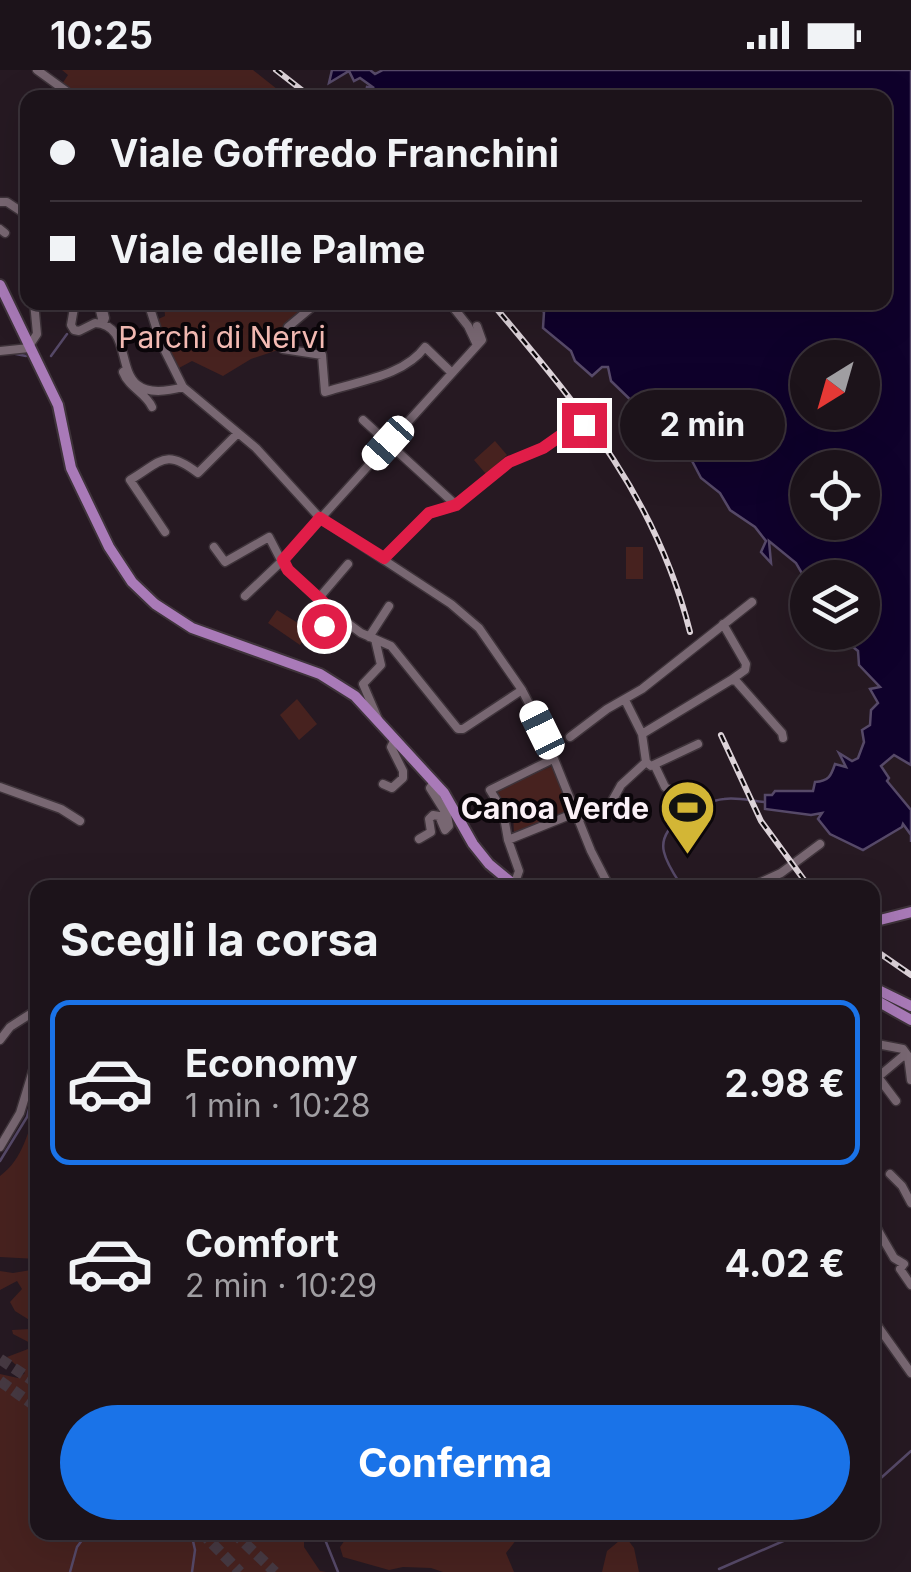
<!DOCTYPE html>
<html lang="it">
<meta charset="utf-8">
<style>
body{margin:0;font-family:Inter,sans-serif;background:#251c23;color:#f1f3f6;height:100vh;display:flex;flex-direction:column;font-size:38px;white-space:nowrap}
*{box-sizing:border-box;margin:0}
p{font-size:32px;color:#a09ea2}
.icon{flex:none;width:55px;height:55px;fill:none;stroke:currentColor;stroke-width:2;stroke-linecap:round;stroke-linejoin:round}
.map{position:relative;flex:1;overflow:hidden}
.side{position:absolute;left:30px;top:810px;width:850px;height:660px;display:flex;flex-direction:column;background:#1c131a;border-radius:20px;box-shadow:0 10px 40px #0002,0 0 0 2px #3a3239}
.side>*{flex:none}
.banner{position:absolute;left:20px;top:20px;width:872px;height:220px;border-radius:20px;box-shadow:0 10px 40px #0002,0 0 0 2px #3a3239;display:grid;align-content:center;height:220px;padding:0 30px;background:#1c131a}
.needle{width:65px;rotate:217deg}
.tools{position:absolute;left:790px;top:270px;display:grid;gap:20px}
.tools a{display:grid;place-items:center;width:90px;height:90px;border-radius:50%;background:#1c131a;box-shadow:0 10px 40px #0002,0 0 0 2px #3a3239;font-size:50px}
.end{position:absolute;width:45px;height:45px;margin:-22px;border:12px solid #e11d48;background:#fff;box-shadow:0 0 0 5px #fff}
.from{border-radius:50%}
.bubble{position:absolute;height:70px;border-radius:35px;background:#1c131a;box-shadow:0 10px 40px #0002,0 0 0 2px #3a3239;font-size:32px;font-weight:700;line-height:70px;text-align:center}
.car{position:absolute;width:30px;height:60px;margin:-30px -15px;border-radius:12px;box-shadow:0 0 8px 2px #0007;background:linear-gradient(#fff 24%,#345 0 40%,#fff 0 76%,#345 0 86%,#fff 0)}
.banner b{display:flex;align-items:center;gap:35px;height:95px;font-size:38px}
.banner b+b{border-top:2px solid #3a3239}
.banner i{width:25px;height:25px;background:#f1f3f6}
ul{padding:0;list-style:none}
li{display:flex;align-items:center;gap:30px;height:165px;margin:0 20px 15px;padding:0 10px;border:5px solid transparent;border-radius:20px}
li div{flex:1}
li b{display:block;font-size:38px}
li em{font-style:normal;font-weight:700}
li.selected{border-color:#1a73e8}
li>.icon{width:90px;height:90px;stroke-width:1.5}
h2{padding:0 30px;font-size:45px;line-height:120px}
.button{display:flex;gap:20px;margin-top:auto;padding:20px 30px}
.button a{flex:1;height:115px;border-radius:60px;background:#1a73e8;color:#fff;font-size:40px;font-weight:700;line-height:115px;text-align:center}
.status{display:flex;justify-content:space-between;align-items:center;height:70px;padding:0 50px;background:#1c131a;direction:ltr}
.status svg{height:28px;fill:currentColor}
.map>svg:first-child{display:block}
.green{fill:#47221f}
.water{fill:#0f012b;stroke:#564968;stroke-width:2.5;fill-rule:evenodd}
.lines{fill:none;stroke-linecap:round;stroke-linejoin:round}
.stream{stroke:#564968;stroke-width:2.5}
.minor-tunnel{stroke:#463942;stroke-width:8;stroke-dasharray:8 4;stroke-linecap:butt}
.highway-tunnel{stroke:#463942;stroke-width:11;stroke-dasharray:11 5.5;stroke-linecap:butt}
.minor-casing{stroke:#3e333a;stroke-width:11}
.major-casing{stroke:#3e333a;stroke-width:14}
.minor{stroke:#786772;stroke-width:8}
.major{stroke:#a97ab8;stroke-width:10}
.rail-casing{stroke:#dcd2d8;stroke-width:6}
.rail{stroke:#0b060a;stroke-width:2.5;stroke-dasharray:8;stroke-linecap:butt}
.route{stroke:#e11d48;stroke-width:12}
.labels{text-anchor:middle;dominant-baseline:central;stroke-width:8;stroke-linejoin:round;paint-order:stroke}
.park-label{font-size:30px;fill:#f8beb7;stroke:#0b060a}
.poi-label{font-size:30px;font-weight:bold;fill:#fbf1f7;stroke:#0b060a;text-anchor:end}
</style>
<div class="status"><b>10:25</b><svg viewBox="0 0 49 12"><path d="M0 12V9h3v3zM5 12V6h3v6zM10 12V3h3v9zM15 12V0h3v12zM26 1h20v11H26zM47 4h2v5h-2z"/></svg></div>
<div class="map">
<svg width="911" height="1502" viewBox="0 0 911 1502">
<rect width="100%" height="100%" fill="#261922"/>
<path class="green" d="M62,0h191l34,27h-212l-13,-13 6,-9z
M164,233h149l-25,21 -4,20 -6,6 -27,9 -28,17 -31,-15 -13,7 -23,-48 9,-4z
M495,371l12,14 -21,19 -12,-14z
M626,477h17v32h-17z
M277,540l32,20 -9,15 -32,-22z
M297,629l20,25 -18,16 -19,-25z
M552,696l19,45 -57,24 -1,-23 -7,-11 -13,-9z
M37,1037v152l-37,-2v-81c24,-18 27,-43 37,-69z
M37,1199l1,263h146l4,4 4,-4 112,1v14l16,24 6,1h-326v-198l18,4 7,-5 -18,-16 29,-11 -23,-12 -1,-4 19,-1v-8l-16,-10 -5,-9 12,-13 -5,-8 -17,9v-19l13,2z
M350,1463l170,-1v3l-14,18 8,19h-71l-12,-4 -28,-1 -14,3 -46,-13 -3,-10z
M625,1466l9,12 5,24h-37l5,-21z"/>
<path class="water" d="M332,0h38l5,4 8,-4h528v695l-17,-10 -13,11 8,12 -2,3 24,29v32v-7l-8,-11 -1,3 -39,23 -33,-16 -12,-15 4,-6 -11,2 -46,-6v-14h7l3,-4h38l2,-9c14,-1 16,-6 20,-18l11,3 -7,-14 13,8 6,-3 6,-16 -2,-12 8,-5 1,-15 7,-7 -8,-14 10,-2 -21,-22 -1,-14 -23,-18 27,-1v-54h-54l-1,4 -11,-19 -27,-22 2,22 -10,-11 5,-11 -11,-14 -25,-17 -10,-17 -19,-15 -10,-19 -15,-16 -7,-3 -3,6 -5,-2 -4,7h-4l-17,-38 2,-6 -27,-26 -3,-14h-6l-10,9 -17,-15 -4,-10 -28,-23 1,-16 -11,-9h11l6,5 1,-6h334v-204l-520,-1 2,-10 7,1 -14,-10 -6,3 -5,-10 -20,12zM808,288h54v54h-54zM808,398h54v54h-54z"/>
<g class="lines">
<path class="stream" d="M11,283l15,3
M51,286l16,-22
M683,818c-7,-11 -16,-23 -19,-36 -7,-27 38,-51 60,-53 13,-2 28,2 40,3
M0,1091l27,-44 11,-44
M872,1416l39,-35
M191,1462l4,18 -3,22
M322,1462l16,40
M719,1499l85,-37
M70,1502l7,-25 11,-15"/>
<path class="minor-tunnel" d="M584,355l22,-9
M556,675l14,-8"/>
<path class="highway-tunnel" d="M0,1289l38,25
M0,1311l38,27
M201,1462l39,40
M233,1462l42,40"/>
<defs>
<path id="minor" d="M37,0l29,21 4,7
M0,132h7l21,14
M0,159l5,4
M75,232l-4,23 3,5 5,1 16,-8c49,3 4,87 88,64
M98,232l5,21 2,-5 -4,-16
M148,232l13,41 22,44 73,61 64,70 131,86 28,24 43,62 20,39 49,122 19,37
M318,232l-30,25 -5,22 39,6 3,37c33,-11 79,-16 100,-45l27,26
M449,232l19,24 9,19
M29,276l8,-12 -3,-32
M0,281l29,-3
M127,299l-4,3c6,16 23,21 29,35
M363,350l93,85
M165,462l-35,-52c32,-19 35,-32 68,-7l40,-40
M214,477l11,15 44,-25 15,29 46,44 31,23 30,13 67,83h5l59,-39
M384,488l45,-45 27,-8 53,-43 34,-14 27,-19 14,-4
M245,526l38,-36 199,-220 -5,-14
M318,529l30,-35
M723,554l23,40 -1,6 -14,10
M317,565l20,-20
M369,567l20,-31
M375,569l6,26 -18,19 15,35
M625,630l17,34 4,28 5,4 47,-22
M642,664l89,-54 5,1 46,52 1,5
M570,667l37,-28 35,-20 110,-87
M553,689l-63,31 13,21 5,29 67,-27
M655,696l10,21 7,4 13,-5
M383,714l9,4 11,-10v-7l-12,-24 4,-8
M0,717l61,22 19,12
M611,733l10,-18 25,-23
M578,749l17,-9
M419,769l12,-7 -2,-13 4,-4 6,1 6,14 4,-4 -2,-11 -17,-27 4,-6
M508,770l11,31 -5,14
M748,818l33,-15 39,-29
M0,970l10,-13 28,-18
M874,981l-1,-6 4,-1 26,5 5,7 3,24
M896,1031l-18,-24 25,-21 5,1
M0,1077l20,-34 18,-59
M890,1104l12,12 9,17
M872,1150l22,38 10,6
M903,1195l-3,4 11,16
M872,1248l39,55"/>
<path id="major" d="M0,215l58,120 13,63 38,79 23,35 23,22 37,24 128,46 35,22 89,97 29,51 16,20 29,24
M872,852l39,-10
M872,917l39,19
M872,928l39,22"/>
</defs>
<use href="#minor" class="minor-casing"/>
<use href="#major" class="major-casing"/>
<use href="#minor" class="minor"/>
<use href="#major" class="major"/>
<defs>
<path id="rail" d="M276,0l36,28
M491,232c88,105 165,194 199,330
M721,665l40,86 49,67
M872,878l39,27"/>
</defs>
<use href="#rail" class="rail-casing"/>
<use href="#rail" class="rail"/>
</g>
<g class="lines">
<path class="route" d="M324,556l13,-11 -49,-45 -5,-10 37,-42 64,40 45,-45 27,-8 53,-43 34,-14 27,-19 14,-4"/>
</g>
<defs>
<symbol id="stadium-pin" viewBox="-11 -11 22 30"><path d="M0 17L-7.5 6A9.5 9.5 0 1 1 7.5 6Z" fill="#d3b635" stroke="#0b060a"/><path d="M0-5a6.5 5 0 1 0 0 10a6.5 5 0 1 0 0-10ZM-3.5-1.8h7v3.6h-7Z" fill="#111"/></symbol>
</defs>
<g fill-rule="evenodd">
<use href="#stadium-pin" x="656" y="706" width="63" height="86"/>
</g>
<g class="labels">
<g class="park-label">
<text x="222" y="267">Parchi di Nervi</text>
</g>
<g class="poi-label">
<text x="649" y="738">Canoa Verde</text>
</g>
</g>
</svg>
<div class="tools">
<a><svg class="needle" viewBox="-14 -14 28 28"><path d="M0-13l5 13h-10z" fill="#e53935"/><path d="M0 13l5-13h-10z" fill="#a09ea2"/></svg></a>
<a><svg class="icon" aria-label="locate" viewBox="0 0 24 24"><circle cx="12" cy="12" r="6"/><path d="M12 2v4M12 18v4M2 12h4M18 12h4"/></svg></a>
<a><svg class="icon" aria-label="layers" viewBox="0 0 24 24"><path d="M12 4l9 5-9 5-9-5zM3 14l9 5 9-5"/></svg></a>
</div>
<i class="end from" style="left:324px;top:556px"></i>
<i class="end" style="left:584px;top:355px"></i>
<div class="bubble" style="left:620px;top:320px;width:165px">2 min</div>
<i class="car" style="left:388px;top:373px;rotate:222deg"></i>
<i class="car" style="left:542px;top:660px;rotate:334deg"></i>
<div class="banner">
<b><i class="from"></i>Viale Goffredo Franchini</b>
<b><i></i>Viale delle Palme</b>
</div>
<section class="side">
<h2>Scegli la corsa</h2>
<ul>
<li class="selected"><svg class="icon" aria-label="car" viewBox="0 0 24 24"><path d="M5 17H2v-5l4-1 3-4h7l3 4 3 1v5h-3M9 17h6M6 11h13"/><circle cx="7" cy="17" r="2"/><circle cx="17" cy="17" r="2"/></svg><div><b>Economy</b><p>1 min · 10:28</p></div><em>2.98 €</em></li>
<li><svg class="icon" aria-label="car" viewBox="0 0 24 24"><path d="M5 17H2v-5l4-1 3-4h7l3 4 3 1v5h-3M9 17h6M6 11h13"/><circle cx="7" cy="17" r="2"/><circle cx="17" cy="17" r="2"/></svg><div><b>Comfort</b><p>2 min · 10:29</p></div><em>4.02 €</em></li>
</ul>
<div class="button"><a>Conferma</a></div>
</section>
</div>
